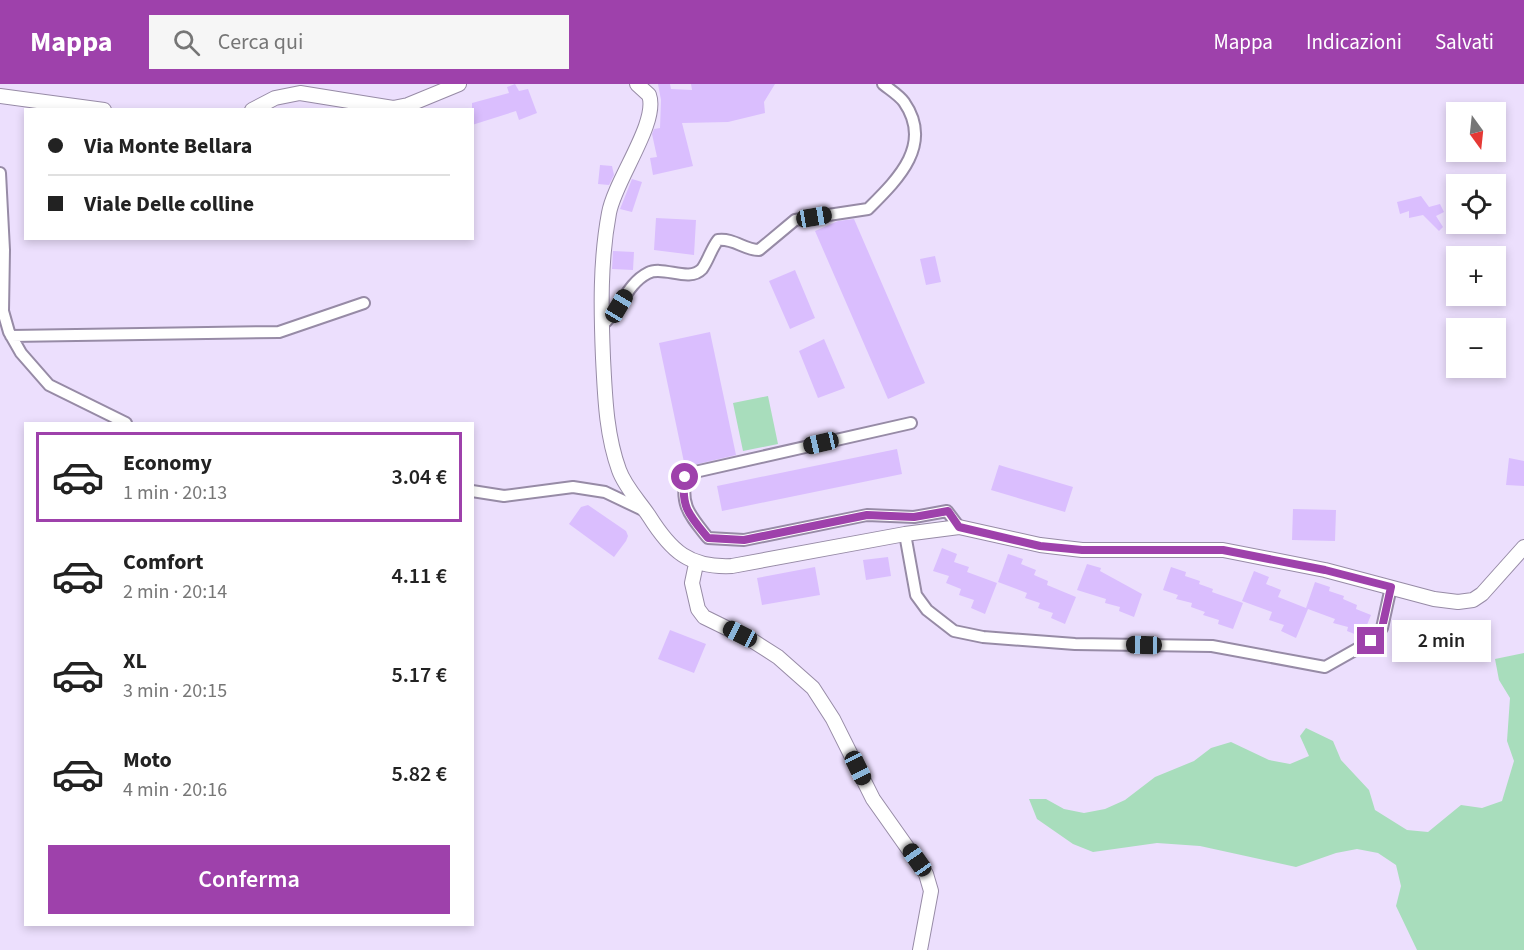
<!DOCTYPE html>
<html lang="it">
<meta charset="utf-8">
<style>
body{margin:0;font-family:"Source Sans 3",sans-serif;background:#f6f6f6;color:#222;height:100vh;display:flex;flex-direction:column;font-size:22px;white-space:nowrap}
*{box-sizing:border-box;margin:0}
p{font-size:20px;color:#767676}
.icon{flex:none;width:33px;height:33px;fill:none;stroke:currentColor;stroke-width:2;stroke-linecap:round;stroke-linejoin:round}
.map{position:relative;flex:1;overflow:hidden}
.panel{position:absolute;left:24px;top:338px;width:450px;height:504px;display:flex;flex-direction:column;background:#fff;border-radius:0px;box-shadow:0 3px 9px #0003}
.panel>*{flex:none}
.hud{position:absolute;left:24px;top:24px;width:450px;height:132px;border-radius:0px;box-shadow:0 3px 9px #0003;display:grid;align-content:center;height:132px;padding:0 24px;background:#fff}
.needle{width:39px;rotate:165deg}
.controls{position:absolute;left:1446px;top:18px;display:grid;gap:12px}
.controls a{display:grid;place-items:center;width:60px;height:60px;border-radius:0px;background:#fff;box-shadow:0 3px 9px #0003;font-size:30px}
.end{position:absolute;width:27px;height:27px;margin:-14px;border:8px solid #9e41ab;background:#fff;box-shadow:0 0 0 3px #fff}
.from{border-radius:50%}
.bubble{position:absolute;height:42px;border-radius:0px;background:#fff;box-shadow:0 3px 9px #0003;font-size:20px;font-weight:600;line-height:42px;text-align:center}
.car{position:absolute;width:18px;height:36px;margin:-18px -9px;border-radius:8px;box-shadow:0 0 4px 2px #0007;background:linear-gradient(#222 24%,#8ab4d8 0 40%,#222 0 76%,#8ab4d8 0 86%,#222 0)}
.hud b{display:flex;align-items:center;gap:21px;height:57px;font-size:22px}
.hud b+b{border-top:2px solid #e0e0e0}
.hud i{width:15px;height:15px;background:#222}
ul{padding:10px 0 0;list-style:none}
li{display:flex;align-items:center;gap:18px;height:90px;margin:0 12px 9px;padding:0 12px;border:3px solid transparent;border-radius:0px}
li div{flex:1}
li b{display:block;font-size:22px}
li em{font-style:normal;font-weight:600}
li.on{border-color:#9e41ab}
li>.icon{width:54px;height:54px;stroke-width:1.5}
.primary-button{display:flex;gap:12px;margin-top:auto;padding:12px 24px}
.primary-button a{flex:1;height:69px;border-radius:0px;background:#9e41ab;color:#fff;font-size:24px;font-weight:600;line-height:69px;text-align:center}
header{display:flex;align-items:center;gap:36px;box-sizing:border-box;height:84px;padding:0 30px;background:#9e41ab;color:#fff}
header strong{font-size:28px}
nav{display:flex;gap:33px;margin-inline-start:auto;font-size:21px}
.search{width:420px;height:54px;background:#f6f6f6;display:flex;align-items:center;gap:15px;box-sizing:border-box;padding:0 21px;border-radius:0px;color:#767676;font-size:22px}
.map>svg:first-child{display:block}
.green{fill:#a8ddbc}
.building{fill:#dabefe}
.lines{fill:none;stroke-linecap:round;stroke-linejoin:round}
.street-casing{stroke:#978ba6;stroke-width:14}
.secondary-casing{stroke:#978ba6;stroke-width:16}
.street{stroke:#fff;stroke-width:10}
.secondary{stroke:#fff;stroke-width:14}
.route{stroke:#9e41ab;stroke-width:8}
</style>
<header>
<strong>Mappa</strong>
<div class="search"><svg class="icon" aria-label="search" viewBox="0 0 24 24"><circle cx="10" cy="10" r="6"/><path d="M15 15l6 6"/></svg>Cerca qui</div>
<nav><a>Mappa</a><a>Indicazioni</a><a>Salvati</a></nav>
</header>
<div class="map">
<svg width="1524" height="866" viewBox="0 0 1524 866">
<rect width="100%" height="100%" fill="#ecdffd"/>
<path class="green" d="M768,312l10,48 -35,7 -10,-48z
M1524,569v297h-107l-21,-44 5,-20 -5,-21 -18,-12 -21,-4 -21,4 -40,14 -96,-21 -43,-3 -64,9 -20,-8 -36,-25 -8,-20h17l18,10 20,4 21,-4 20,-9 30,-23 39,-16 17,-13 20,-6 38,18 21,4 19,-8 -9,-20 6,-8 27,13 8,19 28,30 6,20 32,20 21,2 33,-27 21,3 20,-7 12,-40 -7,-20 3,-43 -11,-18 -4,-21z"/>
<path class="building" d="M515,0l4,7 9,-2 9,24 -18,7 -3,-9 -44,14v-22l37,-10 -2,-6z
M658,0h12l1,5 21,1 -1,-6h84l-11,18 1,11 -37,9 -46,1 11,43 -40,9 -3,-17 7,-1 -5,-23 2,-5 6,-1 1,-28z
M600,81l12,1 2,9 -5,10 -11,-1z
M632,95l10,3 -10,30 -12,-3z
M1421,112l8,11 11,-3 4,8 -8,4 7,11 -4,4 -16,-16 -14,3v-7l-9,3 -3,-12z
M656,134l40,2 -2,35 -40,-5z
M854,135l71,164 -37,16 -73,-168 23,-10z
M613,167l21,1 -1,18 -21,-1z
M935,172l6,26 -15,3 -6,-26z
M795,186l20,48 -25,11 -21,-48z
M710,248l26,123 -51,12 -26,-124z
M824,255l21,49 -27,10 -19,-47z
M897,365l5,25 -180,37 -5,-25z
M1509,374l15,3v25l-18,-1z
M999,381l74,22 -8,25 -74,-22z
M588,421l38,26 2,5 -2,5 -12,16 -45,-33 12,-17z
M1293,425l43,1 -1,31 -43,-1z
M942,464l15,6 -3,8 15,5 -2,5 30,11 -12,31 -14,-6 3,-8 -15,-5 2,-6 -15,-6 3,-7 -16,-5z
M1008,470l15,5 -2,5 15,6 -2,5 14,6 -1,4 29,12 -11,27 -14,-6 2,-5 -15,-5 2,-5 -15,-5 2,-5 -29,-11z
M888,473l3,19 -25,4 -3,-20z
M1087,480l14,4 -1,3 42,23 -8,23 -15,-6 1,-4 -15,-4 1,-4 -29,-9z
M815,483l5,28 -58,10 -5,-27z
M1171,483l15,5 -1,4 15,5 -1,3 14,5 -1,3 31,11 -10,26 -15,-5 1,-4 -16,-5 2,-3 -14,-5 1,-4 -16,-4 2,-4 -15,-5z
M1254,487l15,6 -3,7 15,6 -3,7 28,11 9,-26 15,5 -1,4 15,5 -1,3 14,6 -1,4 15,6 -9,22 -15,-6 1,-4 -15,-4 2,-4 -27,-10 -12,29 -15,-7 3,-6 -15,-5 3,-8 -30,-11z
M670,546l36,14 -12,29 -36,-14z"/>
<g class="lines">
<defs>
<path id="street" d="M0,89l4,77 -1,61 6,21 12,21 28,32 77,38
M602,241c18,-13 24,-41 46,-52 15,-8 41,10 54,-4 6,-8 9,-20 16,-29 16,-2 26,10 41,10l36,-30 73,-11c29,-29 66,-64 36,-107 -5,-7 -15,-13 -21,-18
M11,252l268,-4 85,-29
M911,339l-225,51c-6,32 3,40 22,64l36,2 123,-25 47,2 33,-6 12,16
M472,407l32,5 69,-9 32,5 40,19
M905,450l11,61 11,15 27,21 29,6 92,7 137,2 113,21 46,-26 11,-13 9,-41"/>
<path id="secondary" d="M637,0l12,11c10,27 -34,85 -40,118 -9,48 -8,96 -6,145 2,38 3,76 16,112 6,17 20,31 30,46 22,35 40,52 83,50l173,-32 54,-7 81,18 42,5h141l102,20 109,29 24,3 15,-2 9,-6 42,-47
M0,12l104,14
M252,26l23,-12 25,-5 93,15 15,-3 51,-21
M696,480l-4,19 6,26 6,8 49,24 25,16 35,31 20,31 40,80 53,75 5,17 -11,59"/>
</defs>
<use href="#street" class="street-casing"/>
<use href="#secondary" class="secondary-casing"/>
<use href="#street" class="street"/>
<use href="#secondary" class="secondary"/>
</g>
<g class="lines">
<path class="route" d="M685,393c-5,30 5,39 23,61l36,2 123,-25 47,2 34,-6 11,16 81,19 42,4h141l102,20 66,17 -9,41 -11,13"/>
</g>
</svg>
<div class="controls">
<a><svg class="needle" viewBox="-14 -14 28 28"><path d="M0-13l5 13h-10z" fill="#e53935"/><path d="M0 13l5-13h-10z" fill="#767676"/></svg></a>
<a><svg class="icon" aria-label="locate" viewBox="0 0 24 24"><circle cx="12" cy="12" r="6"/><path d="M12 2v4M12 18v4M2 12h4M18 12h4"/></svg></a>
<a>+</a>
<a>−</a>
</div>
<i class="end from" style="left:685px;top:393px"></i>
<i class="end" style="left:1371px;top:557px"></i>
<div class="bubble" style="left:1392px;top:536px;width:99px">2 min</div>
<i class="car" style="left:814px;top:133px;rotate:80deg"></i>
<i class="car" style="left:619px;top:222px;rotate:31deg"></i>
<i class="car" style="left:821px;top:359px;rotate:257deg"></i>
<i class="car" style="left:740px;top:550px;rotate:297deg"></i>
<i class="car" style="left:1144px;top:561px;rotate:271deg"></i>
<i class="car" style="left:858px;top:684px;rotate:154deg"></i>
<i class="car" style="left:917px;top:776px;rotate:325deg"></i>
<div class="hud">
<b><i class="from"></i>Via Monte Bellara</b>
<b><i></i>Viale Delle colline</b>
</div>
<section class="panel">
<ul>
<li class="on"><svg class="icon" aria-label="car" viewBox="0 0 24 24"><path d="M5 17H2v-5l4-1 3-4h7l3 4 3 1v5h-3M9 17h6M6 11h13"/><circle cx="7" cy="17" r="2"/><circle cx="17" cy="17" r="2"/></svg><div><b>Economy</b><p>1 min · 20:13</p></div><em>3.04 €</em></li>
<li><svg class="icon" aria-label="car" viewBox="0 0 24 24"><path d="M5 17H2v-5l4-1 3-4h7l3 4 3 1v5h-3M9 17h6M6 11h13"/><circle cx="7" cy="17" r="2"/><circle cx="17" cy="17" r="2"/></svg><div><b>Comfort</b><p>2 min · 20:14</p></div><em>4.11 €</em></li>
<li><svg class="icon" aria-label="car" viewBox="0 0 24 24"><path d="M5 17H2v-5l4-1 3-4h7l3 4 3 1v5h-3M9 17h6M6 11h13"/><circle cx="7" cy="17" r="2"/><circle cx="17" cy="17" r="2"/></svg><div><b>XL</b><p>3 min · 20:15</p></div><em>5.17 €</em></li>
<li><svg class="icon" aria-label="car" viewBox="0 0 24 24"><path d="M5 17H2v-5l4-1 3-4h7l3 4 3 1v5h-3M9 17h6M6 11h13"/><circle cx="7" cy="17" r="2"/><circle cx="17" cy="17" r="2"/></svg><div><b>Moto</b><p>4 min · 20:16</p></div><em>5.82 €</em></li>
</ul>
<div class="primary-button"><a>Conferma</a></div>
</section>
</div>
